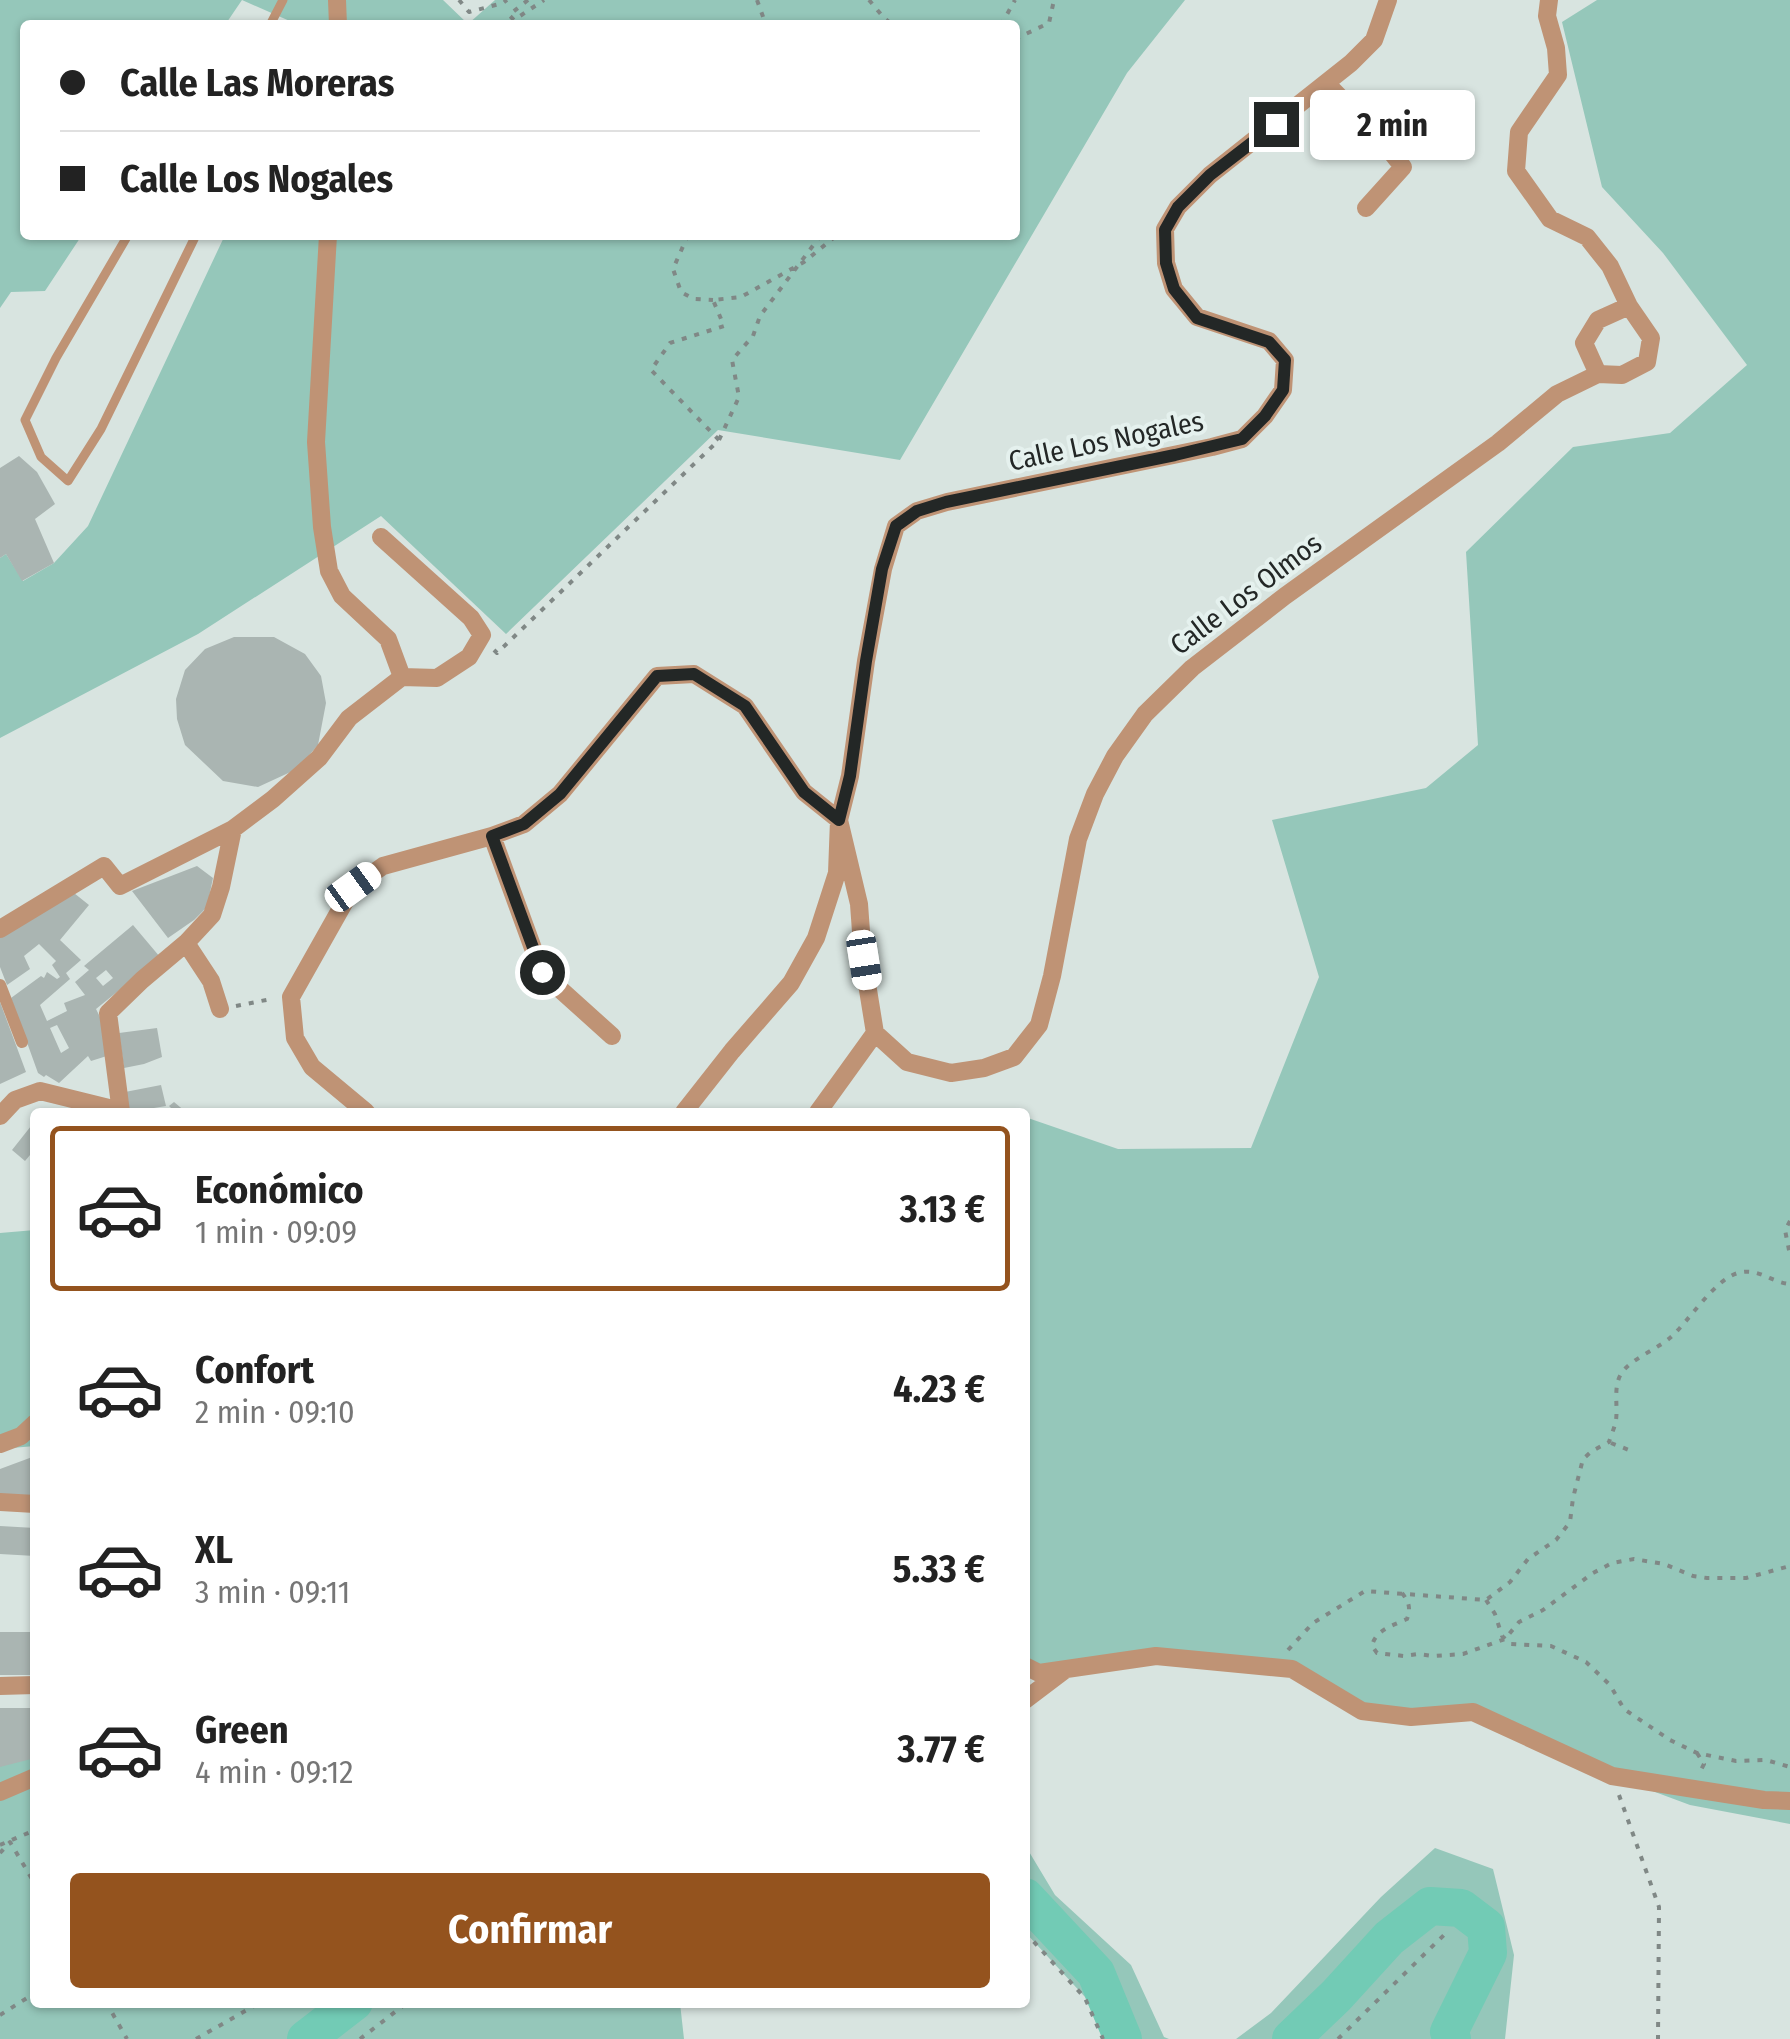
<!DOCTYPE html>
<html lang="es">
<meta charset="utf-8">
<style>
body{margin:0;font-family:"Fira Sans Condensed",sans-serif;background:#f6f6f6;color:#222;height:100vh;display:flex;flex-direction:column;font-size:38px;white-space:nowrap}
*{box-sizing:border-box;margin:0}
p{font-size:32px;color:#767676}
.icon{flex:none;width:55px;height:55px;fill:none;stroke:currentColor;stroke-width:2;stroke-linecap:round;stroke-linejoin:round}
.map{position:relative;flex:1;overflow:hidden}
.details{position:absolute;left:30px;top:1108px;width:1000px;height:900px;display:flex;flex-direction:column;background:#fff;border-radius:10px;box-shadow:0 2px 8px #0004}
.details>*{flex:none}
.banner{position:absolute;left:20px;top:20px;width:1000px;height:220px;border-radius:10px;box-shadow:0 2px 8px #0004;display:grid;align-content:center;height:220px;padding:0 40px;background:#fff}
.end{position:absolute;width:45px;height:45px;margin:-22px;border:12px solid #232726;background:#fff;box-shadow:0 0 0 5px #fff}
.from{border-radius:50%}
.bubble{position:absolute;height:70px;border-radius:10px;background:#fff;box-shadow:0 2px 8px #0004;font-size:32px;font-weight:700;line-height:70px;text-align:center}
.car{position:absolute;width:30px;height:60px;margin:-30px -15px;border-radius:12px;box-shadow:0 0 8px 2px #0007;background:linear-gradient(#fff 24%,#345 0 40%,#fff 0 76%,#345 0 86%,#fff 0)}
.banner b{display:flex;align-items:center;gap:35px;height:95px;font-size:38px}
.banner b+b{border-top:2px solid #e0e0e0}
.banner i{width:25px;height:25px;background:#222}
ul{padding:18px 0 0;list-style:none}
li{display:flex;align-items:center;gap:30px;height:165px;margin:0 20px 15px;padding:0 20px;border:5px solid transparent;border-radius:10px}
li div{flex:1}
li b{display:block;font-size:38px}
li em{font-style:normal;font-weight:700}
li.active{border-color:#94531e}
li>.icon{width:90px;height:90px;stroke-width:1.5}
.button{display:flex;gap:20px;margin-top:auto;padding:20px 40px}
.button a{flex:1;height:115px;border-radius:10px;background:#94531e;color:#fff;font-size:40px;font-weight:700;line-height:115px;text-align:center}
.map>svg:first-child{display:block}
.green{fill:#95c7ba}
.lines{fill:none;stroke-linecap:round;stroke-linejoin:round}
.river{stroke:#72cbb5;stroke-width:38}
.building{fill:#aab5b2;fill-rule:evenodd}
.path{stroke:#808886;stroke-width:4;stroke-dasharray:5 8;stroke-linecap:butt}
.service{stroke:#bf9375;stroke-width:9}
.pedestrian{stroke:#bf9375;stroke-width:12}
.minor{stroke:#bf9375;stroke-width:18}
.route{stroke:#232726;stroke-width:12}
.labels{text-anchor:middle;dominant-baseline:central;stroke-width:8;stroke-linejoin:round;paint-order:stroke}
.street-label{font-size:28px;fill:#232726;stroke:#e5f1ee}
</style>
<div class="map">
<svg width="1790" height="2039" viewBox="0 0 1790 2039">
<rect width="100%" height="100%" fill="#d8e4e0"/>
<path class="green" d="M0,0h443l25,24 27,-24h690l-58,73 -227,387 -182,-30 -212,204 -125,-118 -183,118 -198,104v-180l6,-4 17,27 31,-18 34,-37 137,-291h790v-210h-724l1,-3 -50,-22 -17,25h-200v210h57l-37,56 -34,1 -11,16z
M1597,0h193v1824l-100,-19 -78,-29 -139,-64 -111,-1 -70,-42 -136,-13 -117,17 -14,5v-561l93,32 133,-1 68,-171 -47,-157 154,-32 52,-43 -12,-193 107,-105 97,-14 77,-68 -84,-112 -61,-66 -40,-165z
M35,1230v216l-35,3v-216z
M35,1745v257l645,1 4,36h-684v-278z
M1025,1845l30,50 76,70 33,72 5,2h-66l-18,-42 -60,-65z
M1435,1848l58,21 21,86 -9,84h-269l35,-26 110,-116z"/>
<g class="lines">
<path class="river" d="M1025,1897l71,76 27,66
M306,2039l48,-37
M1291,2039l45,-43 53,-58 41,-32 31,2 25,19 2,26 -39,79 3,7"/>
</g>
<path class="building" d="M19,456l18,16 18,32 -20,15 19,44 -32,18 -16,-27 -6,4v-90z
M234,637h40l31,17 16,22 5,27 -8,42 -21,24 -39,18 -35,-6 -38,-36 -8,-26 -1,-20 9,-29 20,-21z
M197,866l16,12 -6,29 -13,13 -26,18 -36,-47z
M74,893l15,12 -29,35 21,20 -15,13 4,6 -30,26 7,16 20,-10 -3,-8 21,-8 -10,-13 14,-12 -5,-4 49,-41 27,32 -64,52 7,14 7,32 -19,6 -3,-5 -29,27 -13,-8 -2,2 -6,-4 -27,-75 30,-22 3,2 3,-6 10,7 3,-2 -8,-12 4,-4 -17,-17 -15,12 6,13 -23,16 -7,-18v-32zM106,970l7,8 -10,8 -7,-8zM57,1025l12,23 -8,5 -11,-25z
M0,1002l26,70 -26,12z
M157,1028l5,29 -18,7 -20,4 -5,-35z
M161,1085l5,21 -12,2 6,4h-33l-2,-20z
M174,1102l12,10h-16l3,-2 -4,-4z
M35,1121v28l-10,12 -13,-11z
M35,1456v41h-35v-28z
M0,1526l35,2v28l-35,-2z
M0,1632h35v43h-35z
M0,1708h35v50l-35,9z"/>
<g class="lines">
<path class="path" d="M459,0l10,12 34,-9 4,-3
M528,0l-19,15 5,5 30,-20
M757,0l9,25
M869,0l15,18 9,7
M1001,25l14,-25
M1015,39l34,-16 5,-23
M688,235l-15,34 8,23 13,7 19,1
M719,440l-68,-70 19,-27 54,-17 -11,-26 28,-3 63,-35 33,-27
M494,650l3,3 222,-213 20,-43 -7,-37 21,-24 7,-20 61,-81
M236,1006l35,-7
M1790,1221l-5,9 5,25
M1611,1443l23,9
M1402,1593c7,9 9,15 5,26 -13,6 -32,11 -35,27l5,7 27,3 14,-2 15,2 30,-2 42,-15 14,-17 24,-12 50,-37 19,-10 22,-4 30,5 29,12 14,2h39l44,-12
M1486,1600l9,14 7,22 9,8 40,2 35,16 24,23 14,24 46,31 27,13 39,8 30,-1 24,7
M1288,1650l25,-27 52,-32 121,9 24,-18 18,-23 28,-19 14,-18 3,-24 10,-39 9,-8 17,-9c2,-7 6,-15 7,-22 2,-14 -3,-33 5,-46 8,-14 38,-26 50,-37 18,-16 44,-58 67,-64 20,-6 34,10 52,11
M1697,1753l7,11 -3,6
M1619,1795l40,112 -1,132
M0,1845l35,-15
M0,1853l10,-11 25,42
M1025,1932l60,66 18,41
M106,2002l21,37
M0,2015l35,-22
M196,2039l65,-37
M360,2039l48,-37
M1338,2039l109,-107"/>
<path class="service" d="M270,25l13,-25
M128,235l-72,123 -31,62 16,37 27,24 33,-52 95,-194"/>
<path class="pedestrian" d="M0,985l22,57"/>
<path class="minor" d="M337,0l1,25
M1326,83l53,54 24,30 -37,41
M328,235l-12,207 6,85 7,44 13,25 46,43 14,38
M1598,374l-14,-31 14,-23 31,-14
M381,537l90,81 11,17 -13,22 -32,21 -35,-1
M839,820l20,84 4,55 12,74 32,29 44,11 33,-5 30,-11 25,-32 13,-49 26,-137 17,-45 20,-38 30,-42 47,-46 93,-72 213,-153 59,-49 41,-20 24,1 25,-13 4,-24 -22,-32 -19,-40 -23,-29 -37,-18 -34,-48 3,-39 39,-57 -2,-27 -9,-32 2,-16
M492,836l50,137 70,63
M0,929l104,-63 16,20 113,-57 40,-30 46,-41 30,-40 53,-41
M186,943l25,38 9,28
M121,1112l-13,-99 34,-33 44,-37 26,-28 9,-28 12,-58
M366,1112l-54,-45 -17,-29 -4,-41 62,-110 30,-21 109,-30 32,-12 36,-30 97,-118 37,-2 51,32 59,86 35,28
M684,1112l48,-61 59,-68 25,-45 21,-65 2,-53 11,-44 16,-115 17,-92 13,-43 21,-15 30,-9 265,-55 30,-8 23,-23 18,-26 2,-30 -16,-19 -72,-24 -23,-28 -8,-26 -1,-34 13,-22 32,-32 141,-112 23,-23 14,-40
M818,1112l57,-79
M0,1116l15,-16 25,-9 81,20
M0,1444l21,-8 14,-13
M0,1502l35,2
M1025,1666l14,7 117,-17 136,13 70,42 49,6 62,-5 139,64 152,24 26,1
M0,1686l35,-1
M1025,1700l41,-31
M0,1792l35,-15"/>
</g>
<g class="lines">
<path class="route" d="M542,972l-50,-136 32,-12 36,-30 97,-118 37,-2 51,32 59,86 35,28 11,-44 16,-115 16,-92 14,-43 21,-15 29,-9 229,-47 67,-16 23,-23 18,-26 2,-30 -16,-18 -72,-24 -23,-29 -8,-26 -1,-33 13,-23 32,-32 66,-51"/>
</g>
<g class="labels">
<g class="street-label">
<text transform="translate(1106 441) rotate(-12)">Calle Los Nogales</text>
<text transform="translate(1246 594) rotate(-37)">Calle Los Olmos</text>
</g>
</g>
</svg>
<i class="end from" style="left:542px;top:972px"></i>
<i class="end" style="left:1276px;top:124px"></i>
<div class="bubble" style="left:1310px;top:90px;width:165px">2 min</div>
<i class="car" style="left:353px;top:887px;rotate:54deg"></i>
<i class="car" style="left:864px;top:960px;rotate:171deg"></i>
<div class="banner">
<b><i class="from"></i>Calle Las Moreras</b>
<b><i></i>Calle Los Nogales</b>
</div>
<section class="details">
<ul>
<li class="active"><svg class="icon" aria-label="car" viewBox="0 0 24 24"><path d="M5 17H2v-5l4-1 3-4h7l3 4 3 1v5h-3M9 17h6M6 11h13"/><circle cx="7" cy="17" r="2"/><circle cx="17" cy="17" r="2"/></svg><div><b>Económico</b><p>1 min · 09:09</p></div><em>3.13 €</em></li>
<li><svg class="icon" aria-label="car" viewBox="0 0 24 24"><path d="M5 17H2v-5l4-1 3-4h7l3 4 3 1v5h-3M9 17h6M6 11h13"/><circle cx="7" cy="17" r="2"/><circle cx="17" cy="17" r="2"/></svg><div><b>Confort</b><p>2 min · 09:10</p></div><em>4.23 €</em></li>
<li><svg class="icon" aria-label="car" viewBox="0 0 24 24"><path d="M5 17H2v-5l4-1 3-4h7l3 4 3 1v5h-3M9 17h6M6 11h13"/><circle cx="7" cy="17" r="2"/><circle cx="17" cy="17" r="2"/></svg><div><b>XL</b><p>3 min · 09:11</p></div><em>5.33 €</em></li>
<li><svg class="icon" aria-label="car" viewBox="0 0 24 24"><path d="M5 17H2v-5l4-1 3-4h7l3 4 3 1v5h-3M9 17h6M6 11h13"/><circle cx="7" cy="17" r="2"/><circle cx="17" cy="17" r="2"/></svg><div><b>Green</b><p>4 min · 09:12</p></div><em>3.77 €</em></li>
</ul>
<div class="button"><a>Confirmar</a></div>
</section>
</div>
